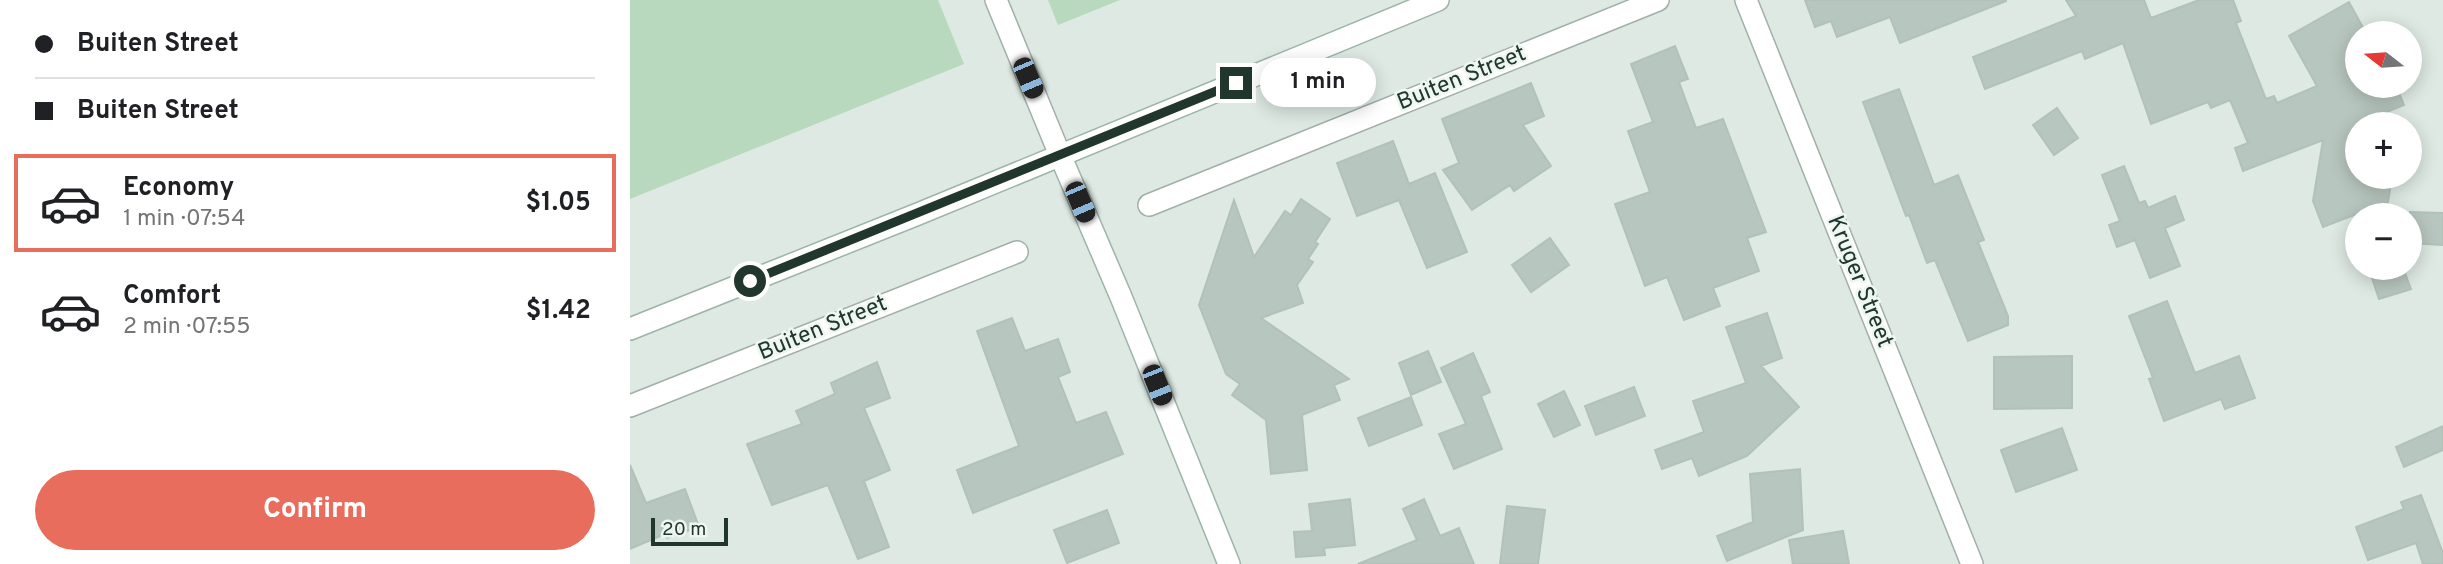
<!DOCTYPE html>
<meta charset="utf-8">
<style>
body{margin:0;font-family:Overpass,sans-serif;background:#f6f6f6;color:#202124;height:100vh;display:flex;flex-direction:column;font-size:26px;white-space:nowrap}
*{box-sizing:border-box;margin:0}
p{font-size:23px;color:#757577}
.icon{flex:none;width:38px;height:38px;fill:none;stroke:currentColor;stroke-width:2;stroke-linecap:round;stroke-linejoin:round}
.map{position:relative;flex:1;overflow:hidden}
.sheet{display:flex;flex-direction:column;background:#fff;width:630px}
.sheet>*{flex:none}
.banner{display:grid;align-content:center;height:154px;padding:0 35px;background:#fff}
.needle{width:46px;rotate:287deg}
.buttons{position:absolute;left:1715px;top:21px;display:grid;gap:14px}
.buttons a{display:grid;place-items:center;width:77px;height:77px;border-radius:50%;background:#fff;box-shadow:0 4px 18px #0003;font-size:35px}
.scale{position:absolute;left:21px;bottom:18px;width:77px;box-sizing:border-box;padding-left:7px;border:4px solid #21372e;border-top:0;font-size:19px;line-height:24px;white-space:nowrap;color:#21372e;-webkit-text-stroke:5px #eef6f1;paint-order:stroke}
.end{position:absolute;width:32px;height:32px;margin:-16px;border:9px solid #21372e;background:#fff;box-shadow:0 0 0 4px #fff}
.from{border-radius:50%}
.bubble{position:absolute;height:49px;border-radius:24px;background:#fff;box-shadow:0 4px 18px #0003;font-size:23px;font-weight:700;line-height:49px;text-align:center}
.car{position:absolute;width:21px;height:42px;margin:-21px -10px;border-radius:9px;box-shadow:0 0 5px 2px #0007;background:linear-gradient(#222 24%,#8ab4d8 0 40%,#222 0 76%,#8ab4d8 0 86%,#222 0)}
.banner b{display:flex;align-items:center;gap:24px;height:66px;font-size:26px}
.banner b+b{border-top:2px solid #e0e0e0}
.banner i{width:18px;height:18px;background:#202124}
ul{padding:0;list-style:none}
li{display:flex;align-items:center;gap:21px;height:98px;margin:0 14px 10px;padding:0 21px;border:4px solid transparent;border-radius:0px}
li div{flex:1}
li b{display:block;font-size:26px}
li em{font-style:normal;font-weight:700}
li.active{border-color:#e86d5d}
li>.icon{width:63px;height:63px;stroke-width:1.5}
.primary-button{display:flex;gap:14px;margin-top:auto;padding:14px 35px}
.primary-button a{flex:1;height:80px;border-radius:42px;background:#e86d5d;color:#fff;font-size:28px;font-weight:700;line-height:80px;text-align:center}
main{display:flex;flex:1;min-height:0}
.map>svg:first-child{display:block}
.green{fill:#b8d9bd}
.building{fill:#b7c6be;stroke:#b1c2b9;stroke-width:2}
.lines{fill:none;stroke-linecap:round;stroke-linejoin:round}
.street-casing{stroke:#a2b0a9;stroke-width:24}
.secondary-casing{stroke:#9eb4a9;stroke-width:24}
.street{stroke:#fff;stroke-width:21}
.secondary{stroke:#fff;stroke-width:21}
.route{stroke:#21372e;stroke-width:9}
.labels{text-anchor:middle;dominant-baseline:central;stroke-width:5;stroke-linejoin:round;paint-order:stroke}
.street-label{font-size:23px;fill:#21372e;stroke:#eef6f1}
</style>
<main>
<section class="sheet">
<div class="banner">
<b><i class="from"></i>Buiten Street</b>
<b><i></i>Buiten Street</b>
</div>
<ul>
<li class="active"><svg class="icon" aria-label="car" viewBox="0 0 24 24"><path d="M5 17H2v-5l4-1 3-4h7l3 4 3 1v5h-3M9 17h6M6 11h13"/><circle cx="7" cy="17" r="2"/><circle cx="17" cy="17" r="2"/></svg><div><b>Economy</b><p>1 min · 07:54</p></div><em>$1.05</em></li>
<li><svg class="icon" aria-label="car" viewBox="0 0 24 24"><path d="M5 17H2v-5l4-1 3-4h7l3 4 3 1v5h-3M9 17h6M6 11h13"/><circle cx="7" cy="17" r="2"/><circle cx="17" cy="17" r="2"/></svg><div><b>Comfort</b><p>2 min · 07:55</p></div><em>$1.42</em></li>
</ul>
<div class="primary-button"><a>Confirm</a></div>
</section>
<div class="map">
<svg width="1813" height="564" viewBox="0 0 1813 564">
<rect width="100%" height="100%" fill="#dee9e3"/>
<path class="green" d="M0,0h308l26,64 -334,135z
M418,0h72l-62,25z"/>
<path class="building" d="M1175,0h201v1l-106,42 -10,-26 -53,20 -6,-16 -16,6z
M1436,0h78l7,18 48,-18h34l8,21 -5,2 30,76 8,-3 3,7 40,-17 -28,-50 60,-34 17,31h-9v53h39l8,19 -47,19v53h35l-4,25 -65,25 -10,-26 10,-61 -80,31 -8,-23 13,-5 -18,-43 -19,8 -3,-6 -57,22 -28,-81 -38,16 -3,-8 -97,38 -12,-32 103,-41z
M1045,46l13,33 -9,3 17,46 27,-9 43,113 -19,6 12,33 -46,17 7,18 -36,14 -17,-43 -22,9 -30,-82 35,-12 -22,-61 25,-9 -22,-58z
M901,83l13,33 -21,9 28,41 -37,25 -4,-6 -38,25 -29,-40 16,-7 -17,-44z
M1269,89l35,96 24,-10 26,65 -6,2 30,74v9l-40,16 -33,-81 -8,3 -18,-48 -3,1 -43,-114z
M1427,108l21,30 -24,17 -21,-30z
M763,141l16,43 26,-11 32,79 -40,16 -28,-68 -42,16 -20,-53z
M1494,166l15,37 6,-2 3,7 27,-12 9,24 -19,8 15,38 -30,12 -15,-38 -18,7 -8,-22 11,-4 -18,-46z
M671,199l29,20 -15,23 3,2 -10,15 5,3 -16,23 6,18 -42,15 88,61 -15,6 6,15 -38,15 5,55 -36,4 -5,-54 -34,-25 8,-11 -14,-10 -27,-69 35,-105 20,57 31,-46 6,4z
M1780,212l33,1v32l-33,-2z
M920,238l19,27 -38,27 -19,-27z
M1762,268h11l8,21 -32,10 -8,-24z
M1537,301l28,72 44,-17 16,42 -30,11 -4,-10 -57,22 -15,-42 4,-1 -24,-62z
M1137,313l15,45 -21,8 38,41 -52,49 -48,20 -7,-18 -30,11 -7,-19 49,-18 -11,-31 53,-18 -20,-56z
M382,318l13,33 33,-12 12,33 -12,5 18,46 30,-11 17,42 -150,59 -16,-43 62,-24 -42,-115z
M798,351l13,31 -30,13 -12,-32z
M843,353l17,39 -9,4 21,53 -48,20 -15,-35 27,-10 -25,-56z
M1442,356v52l-78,1v-52z
M247,362l13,36 -26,10 26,62 -26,11 25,66 -31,12 -30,-74 -56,20 -25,-61 55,-20 -6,-13 39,-17 -4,-11z
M1004,387l11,29 -49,19 -11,-29z
M934,391l16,34 -26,12 -16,-33z
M781,397l11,28 -53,21 -11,-28z
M1813,426v24l-39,17 -8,-20z
M1432,428l15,42 -61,22 -15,-42z
M0,465l16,38 39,-14 14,38 -32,11 -2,-4 -35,15z
M1170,469l3,61 -76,31 -10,-25 36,-14 -3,-48z
M1791,495l22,58v11h-20l-7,-21 -48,17 -12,-33 48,-18 -3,-7z
M720,499l5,46 -31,3 1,7 -29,2 -2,-25 18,-1 -3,-27z
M794,499l16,37 19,-8 15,36h-116l59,-24 -14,-31z
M877,506l38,4 -7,54h-38z
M477,510l12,33 -52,20 -13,-33z
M1213,531l6,33h-56l-4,-24z"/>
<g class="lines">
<defs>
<path id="street" d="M366,0l64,155
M1116,0l226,564
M519,205l509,-205
M0,406l387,-154"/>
<path id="secondary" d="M430,155l61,142 108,267
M0,329l288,-115 520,-214"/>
</defs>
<use href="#street" class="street-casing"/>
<use href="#secondary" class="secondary-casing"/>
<use href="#street" class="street"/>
<use href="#secondary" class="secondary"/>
</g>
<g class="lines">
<path class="route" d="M120,281l486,-198"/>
</g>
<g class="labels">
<g class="street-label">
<text transform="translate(832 79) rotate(-22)">Buiten Street</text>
<text transform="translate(1229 282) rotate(68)">Kruger Street</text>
<text transform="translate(193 329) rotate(-22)">Buiten Street</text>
</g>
</g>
</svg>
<div class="buttons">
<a><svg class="needle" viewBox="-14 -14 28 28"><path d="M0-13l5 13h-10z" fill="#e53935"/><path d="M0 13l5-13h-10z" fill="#757577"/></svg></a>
<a>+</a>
<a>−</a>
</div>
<div class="scale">20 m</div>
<i class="end from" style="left:120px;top:281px"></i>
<i class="end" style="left:606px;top:83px"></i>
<div class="bubble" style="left:630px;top:58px;width:116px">1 min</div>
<i class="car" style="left:398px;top:78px;rotate:157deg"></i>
<i class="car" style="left:450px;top:202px;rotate:157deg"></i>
<i class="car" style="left:527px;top:385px;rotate:158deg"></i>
</div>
</main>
